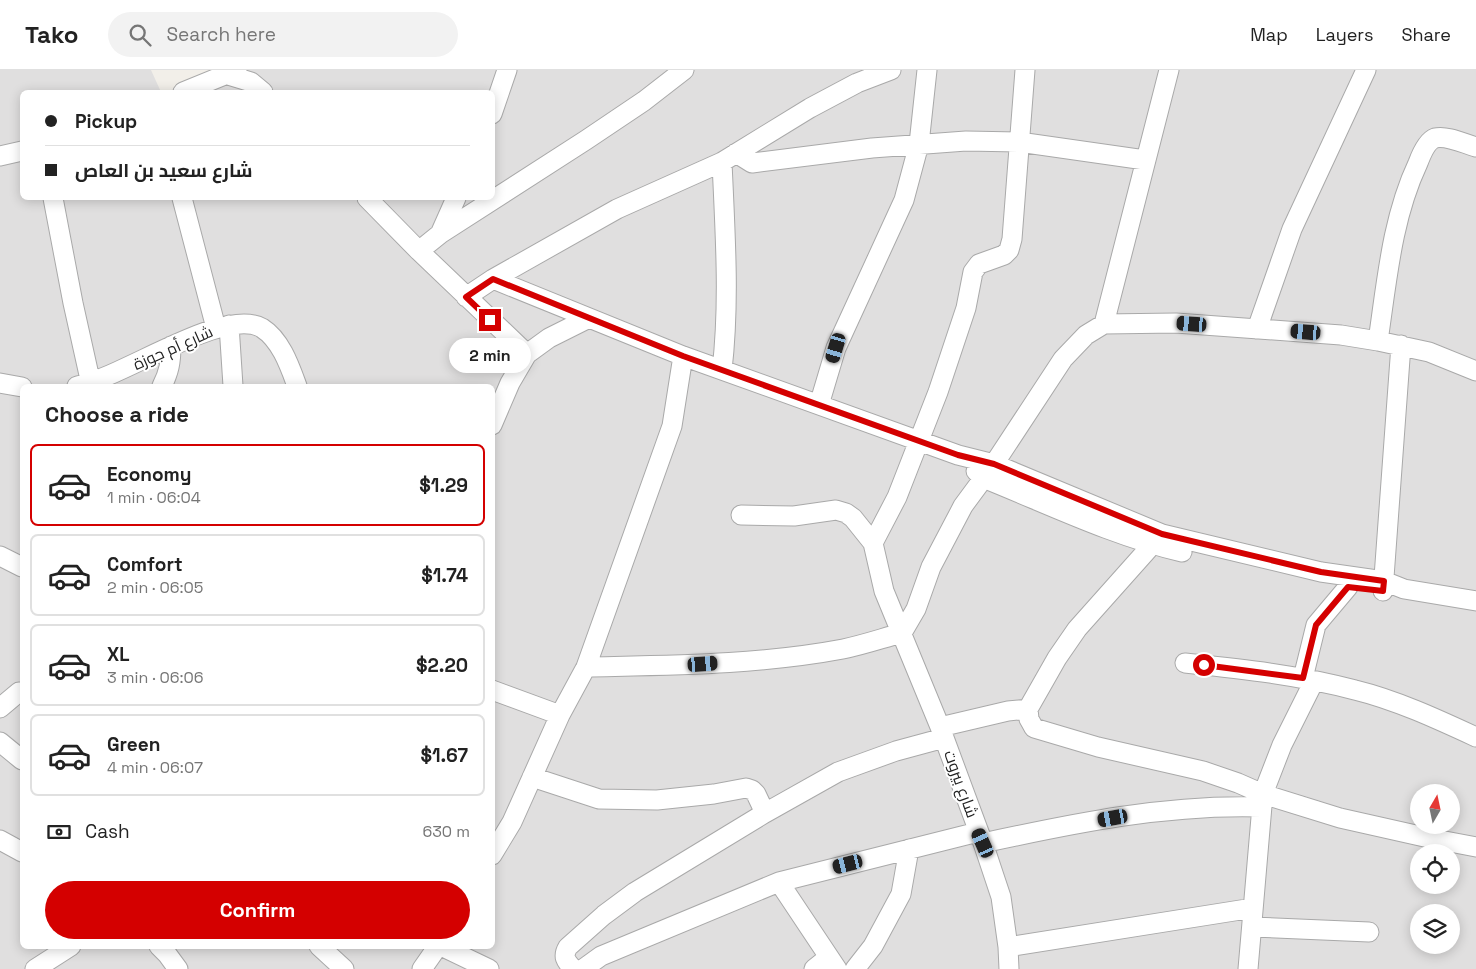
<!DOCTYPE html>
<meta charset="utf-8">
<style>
body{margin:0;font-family:"Space Grotesk",Cairo,sans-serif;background:#f2f2f2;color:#222;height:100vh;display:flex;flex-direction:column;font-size:19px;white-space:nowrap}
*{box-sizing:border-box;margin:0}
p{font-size:16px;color:#767676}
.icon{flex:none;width:28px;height:28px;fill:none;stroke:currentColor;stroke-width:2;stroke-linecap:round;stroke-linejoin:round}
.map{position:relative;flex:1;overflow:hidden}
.panel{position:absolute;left:20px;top:314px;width:475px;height:565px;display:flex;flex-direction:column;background:#fff;border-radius:8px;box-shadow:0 2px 12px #0003}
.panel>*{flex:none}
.hud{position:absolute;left:20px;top:20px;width:475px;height:110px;border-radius:8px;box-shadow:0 2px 12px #0003;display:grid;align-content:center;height:110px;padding:0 25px;background:#fff}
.needle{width:32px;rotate:9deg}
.buttons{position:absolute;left:1410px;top:714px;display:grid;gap:10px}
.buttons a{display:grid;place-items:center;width:50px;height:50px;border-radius:50%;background:#fff;box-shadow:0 2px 12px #0003;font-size:25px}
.end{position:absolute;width:22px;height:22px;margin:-11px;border:6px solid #d40000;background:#fff;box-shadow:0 0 0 2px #fff}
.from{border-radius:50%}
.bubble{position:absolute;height:35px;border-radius:18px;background:#fff;box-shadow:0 2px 12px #0003;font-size:16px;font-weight:700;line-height:35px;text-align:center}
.car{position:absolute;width:15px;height:30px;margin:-15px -8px;border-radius:6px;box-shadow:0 0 4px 1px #0007;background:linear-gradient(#222 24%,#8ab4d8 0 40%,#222 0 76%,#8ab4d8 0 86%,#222 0)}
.hud b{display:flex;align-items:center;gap:18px;height:48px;font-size:19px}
.hud b+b{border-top:1px solid #e0e0e0}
.hud i{width:12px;height:12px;background:#222}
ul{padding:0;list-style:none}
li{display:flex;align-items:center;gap:15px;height:82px;margin:0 10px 8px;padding:0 15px;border:2px solid #e0e0e0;border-radius:8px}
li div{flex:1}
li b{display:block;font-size:19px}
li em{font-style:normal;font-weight:700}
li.on{border-color:#d40000}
li>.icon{width:45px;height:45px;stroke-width:1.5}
h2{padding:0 25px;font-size:22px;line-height:60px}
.pay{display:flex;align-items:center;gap:12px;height:55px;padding:0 25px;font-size:19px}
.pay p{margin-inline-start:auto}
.cta{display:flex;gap:10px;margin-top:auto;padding:10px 25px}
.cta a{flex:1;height:58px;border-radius:30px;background:#d40000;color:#fff;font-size:20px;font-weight:700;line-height:58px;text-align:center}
header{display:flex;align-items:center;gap:30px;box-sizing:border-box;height:70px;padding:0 25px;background:#fff;border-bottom:1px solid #e0e0e0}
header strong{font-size:24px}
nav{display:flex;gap:28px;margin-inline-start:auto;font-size:18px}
.search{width:350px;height:45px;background:#f2f2f2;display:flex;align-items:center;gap:12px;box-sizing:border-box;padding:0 18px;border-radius:28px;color:#767676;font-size:19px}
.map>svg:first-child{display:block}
.residential{fill:#e0dfdf;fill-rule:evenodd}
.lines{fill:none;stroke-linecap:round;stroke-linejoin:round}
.minor-casing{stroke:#a9a9a9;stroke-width:21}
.minor{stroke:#fff;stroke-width:19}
.route{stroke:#d40000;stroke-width:6}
.labels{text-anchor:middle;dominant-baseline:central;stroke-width:4;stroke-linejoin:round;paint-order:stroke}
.street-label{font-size:16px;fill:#222;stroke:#fff}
</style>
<header>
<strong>Tako</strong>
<div class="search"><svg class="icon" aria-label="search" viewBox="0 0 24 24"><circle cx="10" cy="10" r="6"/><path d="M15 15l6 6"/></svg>Search here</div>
<nav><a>Map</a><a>Layers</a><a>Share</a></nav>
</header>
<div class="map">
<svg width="1476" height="899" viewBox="0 0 1476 899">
<rect width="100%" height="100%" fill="#f2efe9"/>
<path class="residential" d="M0,0h151l10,22h-139v106h470v-106h-313l42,-22h1255v899h-1476zM22,316h470v560h-470zM1419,722h32v33h-32zM1419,782h32v33h-32zM1419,842h32v33h-32z"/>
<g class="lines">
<defs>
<path id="minor" d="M228,5l23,7 12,10
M183,22l54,-22
M492,44l15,-44
M736,83l16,10 120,-15 94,-7 53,1 126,18
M0,86l22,-5
M722,92c3,70 8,139 0,208
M53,128l20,105 18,81
M182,128l34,130
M367,128l52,53 108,103 -17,29 -18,42
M440,164l16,-36
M419,181l21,-17 146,-94 58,-39 40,-31
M493,209l190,77 275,99 36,9 168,70 159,38 63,9 20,8 72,12
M466,227l27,-18 124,-70 105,-47 88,-54 47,-25 34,-13
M1104,254l65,-254
M229,255l4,61
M1257,259l35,-100 74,-159
M1378,271c9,-61 14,-123 40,-178 3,-8 9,-22 17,-25 12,-3 30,6 41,9
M527,284l22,-16 40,-20
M0,313l22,4
M77,316c45,-8 147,-80 185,-58 19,12 28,39 35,58
M162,316c7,-14 9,-24 9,-40
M819,335l17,-57 68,-148 15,-56 8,-74
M976,401l7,7c65,26 130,58 199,74
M741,445l53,1 42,-6 10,3 7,5 20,25 11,48 56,136 43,116 18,54 7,50 1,22
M873,473l24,-46 41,-105 28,-84 7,-36 6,-8 25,-9 5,-5 3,-11 13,-169
M0,486l22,11
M1383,521l18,-246
M1185,593c57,6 114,12 170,27 41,10 82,29 121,47
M586,597c86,-2 172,-2 257,-18 20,-4 40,-11 59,-16l14,-24 15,-42 32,-61 31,-42 69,-105 23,-24 18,-11 72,-1 165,12 37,6 51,11 47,19
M1303,608l13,-53 32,-38
M492,620l68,25
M0,638l19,-16
M1028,639l1,10 5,9 64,19 105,24 35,12 25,11 77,24 89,20 47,9
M940,657l68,-16 20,-2 29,-51 20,-29 82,-92
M0,672l22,18
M532,707l67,22 58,1 57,-6 32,-6 6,2 4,4 9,19
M0,770l22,12
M983,773c92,-20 184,-39 279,-36
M492,785l20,-33 48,-107 26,-48 86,-241 11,-70
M779,812l58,87
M1252,857l117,5
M159,876l8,8 11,15
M319,876l25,23
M441,876l48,23
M1008,877l245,-39
M35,899l36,-23
M422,899l16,-23
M573,899c-7,-8 -11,-12 -5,-22l36,-32 31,-23 130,-79 73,-41 58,-21 48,-13
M583,899l18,-13 178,-74 199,-50
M814,899l15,-12
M855,899l18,-23 28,-52 8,-45
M1248,899l15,-175 19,-49 32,-64"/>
</defs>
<use href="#minor" class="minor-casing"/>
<use href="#minor" class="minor"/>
</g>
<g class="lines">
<path class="route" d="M490,250l-24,-23 27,-18 190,77 275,99 36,9 168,70 159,38 63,9 -1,10 -35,-4 -32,38 -13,53 -99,-13"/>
</g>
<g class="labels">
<g class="street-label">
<text transform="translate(173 278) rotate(-24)">شارع أم جوزة</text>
<text transform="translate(961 714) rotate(70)">شارع بيروت</text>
</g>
</g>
</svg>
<div class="buttons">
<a><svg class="needle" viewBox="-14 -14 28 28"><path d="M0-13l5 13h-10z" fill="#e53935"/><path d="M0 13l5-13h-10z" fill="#767676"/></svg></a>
<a><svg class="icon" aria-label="locate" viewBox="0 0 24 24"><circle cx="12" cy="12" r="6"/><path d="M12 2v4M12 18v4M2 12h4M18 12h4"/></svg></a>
<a><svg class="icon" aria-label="layers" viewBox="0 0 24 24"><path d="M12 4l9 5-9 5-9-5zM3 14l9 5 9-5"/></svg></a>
</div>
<i class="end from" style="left:1204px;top:595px"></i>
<i class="end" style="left:490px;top:250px"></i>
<div class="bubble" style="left:449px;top:268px;width:82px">2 min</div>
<i class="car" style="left:1192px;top:254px;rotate:274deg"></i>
<i class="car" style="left:1306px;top:262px;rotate:275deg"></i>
<i class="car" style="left:836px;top:278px;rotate:197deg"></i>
<i class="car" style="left:703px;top:594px;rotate:86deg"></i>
<i class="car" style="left:1113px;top:748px;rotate:260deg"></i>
<i class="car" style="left:983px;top:773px;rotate:336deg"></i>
<i class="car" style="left:848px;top:794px;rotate:256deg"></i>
<div class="hud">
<b><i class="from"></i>Pickup</b>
<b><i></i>شارع سعيد بن العاص</b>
</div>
<section class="panel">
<h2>Choose a ride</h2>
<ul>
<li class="on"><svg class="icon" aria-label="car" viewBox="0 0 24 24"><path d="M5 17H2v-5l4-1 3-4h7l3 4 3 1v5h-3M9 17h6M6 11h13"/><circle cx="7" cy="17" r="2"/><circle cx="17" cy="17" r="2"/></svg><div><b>Economy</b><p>1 min · 06:04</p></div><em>$1.29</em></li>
<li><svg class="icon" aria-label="car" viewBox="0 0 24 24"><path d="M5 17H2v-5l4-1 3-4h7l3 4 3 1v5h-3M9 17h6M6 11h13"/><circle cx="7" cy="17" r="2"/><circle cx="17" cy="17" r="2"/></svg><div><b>Comfort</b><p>2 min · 06:05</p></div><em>$1.74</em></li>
<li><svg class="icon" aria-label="car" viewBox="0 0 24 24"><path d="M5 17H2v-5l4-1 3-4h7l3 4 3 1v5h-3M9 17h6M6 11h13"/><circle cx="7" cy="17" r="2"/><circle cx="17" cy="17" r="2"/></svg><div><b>XL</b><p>3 min · 06:06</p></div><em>$2.20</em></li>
<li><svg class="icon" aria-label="car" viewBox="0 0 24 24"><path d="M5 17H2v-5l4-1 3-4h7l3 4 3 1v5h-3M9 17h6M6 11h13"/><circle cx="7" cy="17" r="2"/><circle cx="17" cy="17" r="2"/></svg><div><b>Green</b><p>4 min · 06:07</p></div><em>$1.67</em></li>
</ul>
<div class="pay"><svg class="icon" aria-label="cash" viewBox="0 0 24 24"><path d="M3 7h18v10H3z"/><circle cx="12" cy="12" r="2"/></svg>Cash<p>630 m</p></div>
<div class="cta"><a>Confirm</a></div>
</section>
</div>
